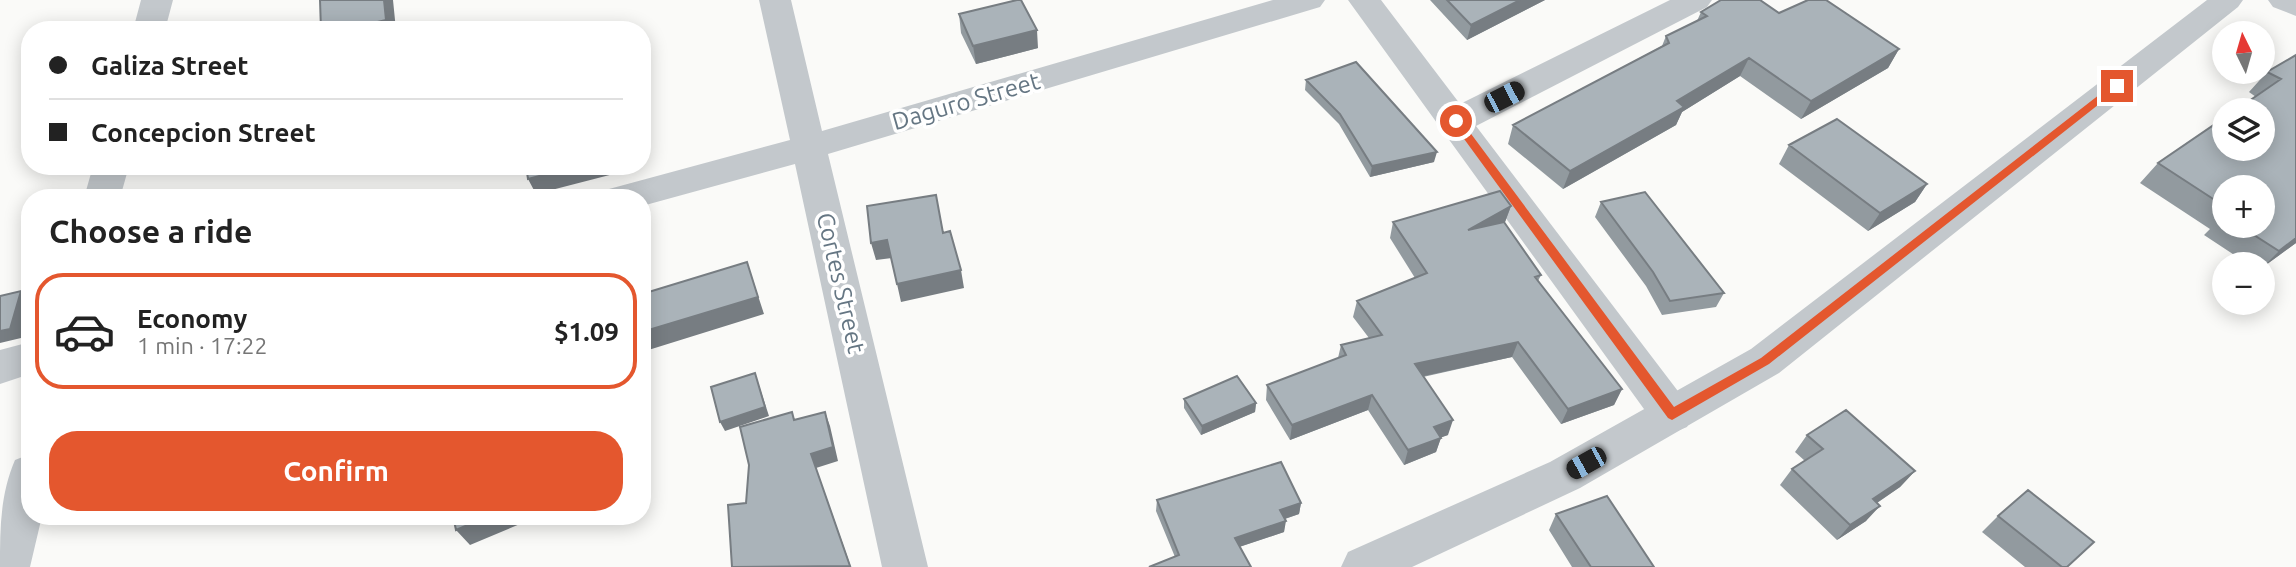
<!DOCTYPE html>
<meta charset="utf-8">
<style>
body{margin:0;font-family:Ubuntu,sans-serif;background:#f6f6f6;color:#222;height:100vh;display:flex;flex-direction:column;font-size:26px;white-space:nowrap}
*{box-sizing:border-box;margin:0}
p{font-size:23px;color:#767676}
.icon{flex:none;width:38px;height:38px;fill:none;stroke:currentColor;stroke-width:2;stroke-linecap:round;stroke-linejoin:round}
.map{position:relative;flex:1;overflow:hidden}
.panel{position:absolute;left:21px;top:189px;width:630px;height:336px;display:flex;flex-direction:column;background:#fff;border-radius:28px;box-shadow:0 4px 18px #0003}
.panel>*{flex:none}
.guide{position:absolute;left:21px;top:21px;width:630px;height:154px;border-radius:28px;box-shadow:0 4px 18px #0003;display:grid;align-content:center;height:154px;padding:0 28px;background:#fff}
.needle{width:46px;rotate:355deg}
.tools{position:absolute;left:2212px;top:21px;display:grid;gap:14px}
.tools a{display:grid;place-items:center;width:63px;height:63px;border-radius:50%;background:#fff;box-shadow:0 4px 18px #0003;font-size:35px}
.end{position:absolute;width:32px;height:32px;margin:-16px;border:9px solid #e4572e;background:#fff;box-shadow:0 0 0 4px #fff}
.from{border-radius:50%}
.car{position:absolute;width:21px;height:42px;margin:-21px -10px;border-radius:9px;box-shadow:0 0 5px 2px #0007;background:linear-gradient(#222 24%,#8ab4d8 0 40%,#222 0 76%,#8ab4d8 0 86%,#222 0)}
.guide b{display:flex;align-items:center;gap:24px;height:66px;font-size:26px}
.guide b+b{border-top:2px solid #e0e0e0}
.guide i{width:18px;height:18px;background:#222}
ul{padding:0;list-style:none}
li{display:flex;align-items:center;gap:21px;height:116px;margin:0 14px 10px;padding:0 14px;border:4px solid transparent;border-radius:28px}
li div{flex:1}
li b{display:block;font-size:26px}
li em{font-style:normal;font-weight:700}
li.selected{border-color:#e4572e}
li>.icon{width:63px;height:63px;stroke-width:1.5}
h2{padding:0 28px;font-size:32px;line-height:84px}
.primary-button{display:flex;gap:14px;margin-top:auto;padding:14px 28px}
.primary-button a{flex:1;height:80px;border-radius:28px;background:#e4572e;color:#fff;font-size:28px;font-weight:700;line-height:80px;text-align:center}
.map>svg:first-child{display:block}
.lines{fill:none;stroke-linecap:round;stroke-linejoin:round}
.minor{fill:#c3c8cc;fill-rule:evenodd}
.tertiary{fill:#c3c8cc;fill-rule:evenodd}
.wall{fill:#929a9f;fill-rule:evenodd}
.shaded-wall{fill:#777d82}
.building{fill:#aab3b9;stroke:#777d82;stroke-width:2}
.route{fill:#e4572e}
.labels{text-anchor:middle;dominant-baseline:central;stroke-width:7;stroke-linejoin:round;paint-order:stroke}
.street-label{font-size:24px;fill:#657683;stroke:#fff}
</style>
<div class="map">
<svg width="2296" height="567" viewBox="0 0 2296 567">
<rect width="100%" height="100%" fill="#fafaf8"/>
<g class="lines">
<path class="minor" d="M141,0h32l-8,30h-32z
M759,0h32l31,131 451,-131h52l-5,7 -492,147 100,413h-46l-87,-403 -153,42v-8h-38l5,-9 181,-49z
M1348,0h33l79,104 210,-104h42l-5,7 -231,119 211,277 6,12 -6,12 -15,6 -15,-6z
M2268,0h28v16l-23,-9z
M93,166h36l-9,32h-36z
M30,342v32l-30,10v-34z
M30,454v62h12l-12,51h-30c0,-38 0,-72 15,-107z"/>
<path class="tertiary" d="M2207,0h36l-5,7 -459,366 -199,115 -168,79h-71l7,-15 202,-90 201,-113z"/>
</g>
<path class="wall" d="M1430,0h115l-78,40z
M1701,12l78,1 120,36 -11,19 -87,51 -61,-43 -58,36 -6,13 -113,64 -55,-45 5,-19 149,-79 4,-10 31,-15z
M959,14l79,34 -62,16 -15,-31z
M2296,55v188l-33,24v-3h-15l-44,-29 6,-6 -70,-46 18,-20 98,-66 -7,-5 18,-20zM2224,187l39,39h-39z
M1306,80l128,82 -64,15 -31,-53 -34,-34z
M1789,145l138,39 -12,18 -47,29 -89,-67z
M1601,202l123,91 -8,14 -54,8 -16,-29 -51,-69z
M1511,206l-6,16 -1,1 37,52 -3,6 84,108 -8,16 -53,19 -49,-67 -89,20 25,58 -7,2 -5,15 -32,13 -36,-55 -78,30 -24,-40 1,-15 71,-27 3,-13 28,-7 -16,-21 4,-16 58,-23 -25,-40 3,-16z
M1184,399l72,4 -1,9 -54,23 -17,-27z
M1807,435l108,36 -15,16 -23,16 -11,18 -29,19 -57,-55 12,-16 13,-8 -10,-9z
M1157,500l144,3 -2,11 -14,5 -1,13 -45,15 -64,10 -19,-46z
M1556,514l98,53h-82l-23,-37z
M1998,516l69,51h-42l-43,-35z"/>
<path class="shaded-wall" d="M384,0h9l3,30h-53z
M1520,0h25l-78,40 4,-15z
M1037,30l1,18 -62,16 -3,-18z
M1899,49l-11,19 -87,51 10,-18z
M1749,58l-9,18 -58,36 -6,13 -113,64 7,-18 107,-70z
M1437,152l-3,10 -64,15 2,-11z
M577,166h52v4l-93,24 -8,-15z
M1927,184l-12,18 -47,29 12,-18z
M1511,206l-6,16 -42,24 5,-16z
M2296,238v5l-33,24 16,-16z
M887,240l5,18 -16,2 -5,-17z
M747,262l17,52 -122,38v-20z
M961,270l3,18 -63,14 -4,-18z
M21,291l9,8v7l-9,32 -21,5v-12z
M1518,342l-6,15 -102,22 5,-15z
M755,373l14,43 -44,15 -5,-9z
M1622,389l-8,16 -53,19 7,-15z
M1372,395l-4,15 -78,30 2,-15z
M1256,403l-1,9 -54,23 1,-9z
M825,412l5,14 8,35 -22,7 35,99h-3l-37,-113z
M1453,420l-5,15 -19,7 5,-15z
M1441,438l-5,14 -32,13 4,-15z
M642,455l6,16 -6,2z
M1915,471l-15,16 -41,28 14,-16z
M1301,503l-2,11 -21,7 2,-11z
M1880,506l-14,15 -29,19 13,-15z
M489,516h50l-69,29 -14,-15z
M1286,521l-2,11 -51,17 2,-11z"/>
<path class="building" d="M320,0h64l2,20 -43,10h-22z
M1017,0h4l16,30 -64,16 -14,-32z
M1447,0h73l-49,25z
M1721,0h39l19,13 29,-13h18l73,49 -88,52 -62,-43 -72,43 7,6 -114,64 -57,-46 156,-82 -3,-7 41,-20 -6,-4z
M2296,55v183l-17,13 -39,-25h23v-39h-39v19l-66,-43 66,-45v31h39v-39h-27l45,-31 -14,-7z
M1356,62l81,90 -65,14 -32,-52 -34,-34z
M1837,119l90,65 -47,29 -91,-68z
M526,166h51l-49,13z
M1500,191l11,15 -43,24 36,-8 37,53 -6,2 87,112 -54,20 -50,-67 -103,22 38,56 -19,7 7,11 -33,12 -36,-55 -80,30 -25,-40 79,-30 -5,-10 41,-10 -25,-34 70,-28 -34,-51z
M1645,192l79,101 -54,8 -17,-29 -52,-70z
M936,195l7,38 7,-2 11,39 -64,14 -10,-44 -16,3 -4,-37z
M747,262l11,35 -116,35v-38z
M21,291l-11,38 -10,2v-35z
M755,373l10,34 -45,15 -9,-35z
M1237,376l19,27 -54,23 -18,-27z
M1846,410l69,61 -42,28 7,7 -30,19 -58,-56 31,-20 -16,-14z
M792,412l2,8 31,-8 8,35 -22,7 39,112 -118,1 -4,-62 18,-2 3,-38 -9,-38z
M1281,462l20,41 -21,7 6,11 -51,17 16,29h-102l30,-12 -22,-55z
M2028,490l66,52 -27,25h-5l-64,-51z
M1607,496l47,71h-63l-35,-53z
M453,516h36l-33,14z"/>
<path class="route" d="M2113,84l9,2 -353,278 -97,56 -4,-2 -217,-297 9,-2 214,288 87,-49z"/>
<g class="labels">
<g class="street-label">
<text transform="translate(966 101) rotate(-16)">Daguro Street</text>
<text transform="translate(841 283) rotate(77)">Cortes Street</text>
</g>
</g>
</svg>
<div class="tools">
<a><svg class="needle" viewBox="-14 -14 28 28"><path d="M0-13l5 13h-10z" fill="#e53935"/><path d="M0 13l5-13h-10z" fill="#767676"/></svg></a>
<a><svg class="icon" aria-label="layers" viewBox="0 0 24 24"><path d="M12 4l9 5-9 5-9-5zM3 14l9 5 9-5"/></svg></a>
<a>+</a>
<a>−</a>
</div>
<i class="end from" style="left:1456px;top:121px"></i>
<i class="end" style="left:2117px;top:86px"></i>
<i class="car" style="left:1504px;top:97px;rotate:63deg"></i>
<i class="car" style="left:1586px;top:463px;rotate:241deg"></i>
<div class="guide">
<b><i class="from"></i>Galiza Street</b>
<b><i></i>Concepcion Street</b>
</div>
<section class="panel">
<h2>Choose a ride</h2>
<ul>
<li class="selected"><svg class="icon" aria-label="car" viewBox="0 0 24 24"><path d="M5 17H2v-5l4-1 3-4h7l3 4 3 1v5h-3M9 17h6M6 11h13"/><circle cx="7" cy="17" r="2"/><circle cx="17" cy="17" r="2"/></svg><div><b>Economy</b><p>1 min · 17:22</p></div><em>$1.09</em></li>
</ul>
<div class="primary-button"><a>Confirm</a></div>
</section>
</div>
